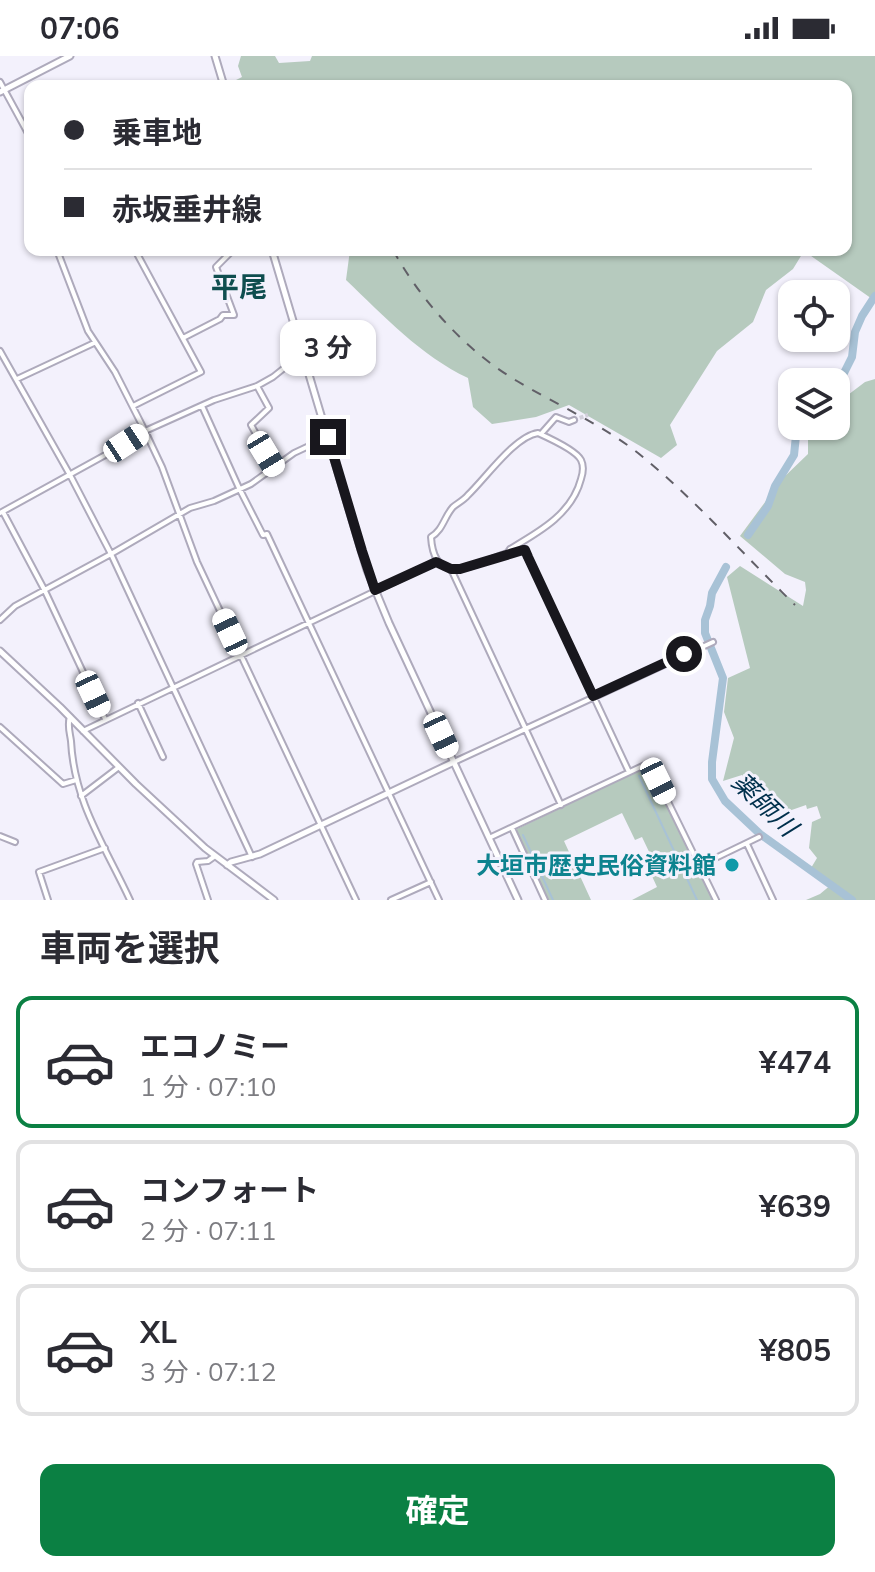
<!DOCTYPE html>
<html lang="ja">
<meta charset="utf-8">
<style>
body{margin:0;font-family:Mulish,"Noto Sans JP",sans-serif;background:#f7f7f7;color:#2b2b33;height:100vh;display:flex;flex-direction:column;font-size:30px;white-space:nowrap}
*{box-sizing:border-box;margin:0}
p{font-size:26px;color:#7c7c81}
.icon{flex:none;width:44px;height:44px;fill:none;stroke:currentColor;stroke-width:2;stroke-linecap:round;stroke-linejoin:round}
.map{position:relative;height:844px;overflow:hidden}
.panel{display:flex;flex-direction:column;background:#fff;flex:1}
.panel>*{flex:none}
.hud{position:absolute;left:24px;top:24px;width:828px;height:176px;border-radius:16px;box-shadow:0 2px 6px #0004;display:grid;align-content:center;height:176px;padding:0 40px;background:#fff}
.tools{position:absolute;left:778px;top:224px;display:grid;gap:16px}
.tools a{display:grid;place-items:center;width:72px;height:72px;border-radius:16px;background:#fff;box-shadow:0 2px 6px #0004;font-size:40px}
.end{position:absolute;width:36px;height:36px;margin:-18px;border:10px solid #18171d;background:#fff;box-shadow:0 0 0 4px #fff}
.from{border-radius:50%}
.bubble{position:absolute;height:56px;border-radius:16px;background:#fff;box-shadow:0 2px 6px #0004;font-size:26px;font-weight:700;line-height:56px;text-align:center}
.car{position:absolute;width:24px;height:48px;margin:-24px -12px;border-radius:10px;box-shadow:0 0 6px 2px #0007;background:linear-gradient(#fff 24%,#345 0 40%,#fff 0 76%,#345 0 86%,#fff 0)}
.hud b{display:flex;align-items:center;gap:28px;height:76px;font-size:30px}
.hud b+b{border-top:2px solid #e1e1e2}
.hud i{width:20px;height:20px;background:#2b2b33}
ul{padding:0;list-style:none}
li{display:flex;align-items:center;gap:24px;height:132px;margin:0 16px 12px;padding:0 24px;border:4px solid #e1e1e2;border-radius:16px}
li div{flex:1}
li b{display:block;font-size:30px}
li em{font-style:normal;font-weight:700}
li.on{border-color:#0b8043}
li>.icon{width:72px;height:72px;stroke-width:1.5}
h2{padding:0 40px;font-size:36px;line-height:96px}
.button{display:flex;gap:16px;margin-top:auto;padding:16px 40px}
.button a{flex:1;height:92px;border-radius:16px;background:#0b8043;color:#fff;font-size:32px;font-weight:700;line-height:92px;text-align:center}
.status{display:flex;justify-content:space-between;align-items:center;height:56px;padding:0 40px;background:#fff;direction:ltr}
.status svg{height:22px;fill:currentColor}
.map>svg:first-child{display:block}
.green{fill:#b6cabe}
.lines{fill:none;stroke-linecap:round;stroke-linejoin:round}
.stream{stroke:#a8c2d6;stroke-width:2}
.river{stroke:#a8c2d6;stroke-width:8}
.minor-tunnel{stroke:#d2d0db;stroke-width:4;stroke-dasharray:4 2;stroke-linecap:butt}
.minor-casing{stroke:#aeaabc;stroke-width:8}
.tertiary-casing{stroke:#aeaabc;stroke-width:9}
.secondary-casing{stroke:#aeaabc;stroke-width:9}
.minor{stroke:#fff;stroke-width:4}
.tertiary{stroke:#fff;stroke-width:5}
.secondary{stroke:#fff;stroke-width:5}
.rail{stroke:#615f67;stroke-width:2;stroke-dasharray:10 10;stroke-linecap:butt}
.route{stroke:#18171d;stroke-width:10}
.culture-dot{fill:#0f9aa8;stroke:#f3f1fc;stroke-width:3}
.labels{text-anchor:middle;dominant-baseline:central;stroke-width:6;stroke-linejoin:round;paint-order:stroke}
.culture-label{font-size:24px;font-weight:bold;fill:#0d838f;stroke:#f3f1fc;text-anchor:end}
.water-label{font-size:26px;font-style:italic;fill:#00304c;stroke:#f3f1fc}
.quarter-label{font-size:28px;font-weight:bold;fill:#0f4e4f;stroke:#f3f1fc}
</style>
<div class="status"><b>07:06</b><svg viewBox="0 0 49 12"><path d="M0 12V9h3v3zM5 12V6h3v6zM10 12V3h3v9zM15 12V0h3v12zM26 1h20v11H26zM47 4h2v5h-2z"/></svg></div>
<div class="map">
<svg width="875" height="844" viewBox="0 0 875 844">
<rect width="100%" height="100%" fill="#f3f1fc"/>
<path class="green" d="M241,0h34l4,7 31,-2 2,-5h563v245l-71,-50 -11,18 -27,21 -13,32 -36,29 -47,74 7,20 -16,13 -92,-53 -33,12 -44,7 -19,-17 -5,-29c-47,-22 -84,-62 -122,-98l4,-30h496v-164h-622l18,-9 -4,-11z
M875,323v521h-69l14,-6 12,-10 -21,-16 6,-10 -8,-10 3,-26 9,-4 -4,-12 -10,3 -1,-4 -23,8 -3,-5 -13,2 -8,-24 -10,1 -7,-12 -19,6 11,-43 -10,-26 4,-34 22,-10 -23,-91 13,-11 63,40 3,-16 -1,-8 -20,-8 -45,-38 42,-57 26,-25v-28h28v-22l29,-22z
M648,710l65,134h-81l25,-13 -12,-26 7,-3 -10,-21 -7,3 -13,-27 -58,28 27,59h-43l-33,-70z"/>
<g class="lines">
<path class="stream" d="M639,720l58,124
M523,779l30,65"/>
<path class="river" d="M836,333l16,-32 3,-25 7,-16 13,-20
M748,479l20,-29 7,-20 19,-31 3,-29
M726,511l-14,26 -2,13 -5,14v13l18,45 -11,84v17l13,22 35,33 92,66"/>
<path class="minor-tunnel" d="M574,364l14,-5"/>
<defs>
<path id="minor" d="M0,26l30,55
M57,194l31,81 27,41 30,59 17,36 35,95 159,338
M183,282l37,-19 3,-4h11l-18,-48 14,-14 6,-3
M0,295l70,124 41,79 141,303
M17,323l77,-36
M257,330l12,22 -18,17 24,43
M133,350l68,-34 -66,-122
M202,350l37,82 24,47 4,-1 172,366
M541,378l15,-17 13,5 5,-2
M3,456l42,79 60,128
M0,457l118,-65 27,-17 69,-31 43,-14 16,-9 30,-24
M506,499l4,-6c29,-17 62,-35 71,-70 2,-6 3,-13 0,-19 -5,-10 -32,-22 -43,-27 -23,3 -53,46 -70,62 -4,5 -10,8 -15,12 -9,10 -10,23 -22,30 4,64 63,12 94,13l104,222
M451,513l110,236
M0,564l15,-14 96,-52 79,-46 24,-7 37,-17 43,-31 34,-16
M138,647l25,54
M70,661c-3,8 0,16 1,24 3,61 34,105 59,159
M0,671l63,57 13,-4
M83,675l353,-169
M454,706l259,-120
M81,740l38,-29
M512,772l33,72
M0,780l15,6
M489,782l160,-75 67,137
M747,788l26,56
M699,810l60,-29
M48,844l-9,-28 66,-24
M208,844l-12,-36 1,-2 11,-1 7,-5
M391,844l40,-18"/>
<path id="tertiary" d="M0,595l60,56 76,77 69,64 69,52
M227,809l4,-3 29,-8 194,-92"/>
<path id="secondary" d="M215,0l9,30
M0,36l70,-36
M272,194l95,320 22,53 129,277"/>
</defs>
<use href="#minor" class="minor-casing"/>
<use href="#tertiary" class="tertiary-casing"/>
<use href="#secondary" class="secondary-casing"/>
<use href="#minor" class="minor"/>
<use href="#tertiary" class="tertiary"/>
<use href="#secondary" class="secondary"/>
<path class="rail" d="M393,194c29,52 72,100 124,131 40,24 84,43 121,72 57,46 105,101 157,152"/>
</g>
<g class="lines">
<path class="route" d="M328,381l34,114 13,39 61,-28 15,7h9l63,-19h2l3,7 65,139 91,-42"/>
</g>
<circle class="culture-dot" cx="732" cy="809" r="8"/>
<g class="labels">
<g class="culture-label">
<text x="716" y="809">大垣市歴史民俗資料館</text>
</g>
<g class="water-label">
<text transform="translate(765 748) rotate(44)">薬師川</text>
</g>
<g class="quarter-label">
<text x="239" y="230">平尾</text>
</g>
</g>
</svg>
<div class="tools">
<a><svg class="icon" aria-label="locate" viewBox="0 0 24 24"><circle cx="12" cy="12" r="6"/><path d="M12 2v4M12 18v4M2 12h4M18 12h4"/></svg></a>
<a><svg class="icon" aria-label="layers" viewBox="0 0 24 24"><path d="M12 4l9 5-9 5-9-5zM3 14l9 5 9-5"/></svg></a>
</div>
<i class="end from" style="left:684px;top:598px"></i>
<i class="end" style="left:328px;top:381px"></i>
<div class="bubble" style="left:280px;top:264px;width:96px">3 分</div>
<i class="car" style="left:126px;top:387px;rotate:57deg"></i>
<i class="car" style="left:266px;top:398px;rotate:149deg"></i>
<i class="car" style="left:230px;top:576px;rotate:335deg"></i>
<i class="car" style="left:93px;top:638px;rotate:155deg"></i>
<i class="car" style="left:441px;top:679px;rotate:155deg"></i>
<i class="car" style="left:658px;top:725px;rotate:154deg"></i>
<div class="hud">
<b><i class="from"></i>乗車地</b>
<b><i></i>赤坂垂井線</b>
</div>
</div>
<section class="panel">
<h2>車両を選択</h2>
<ul>
<li class="on"><svg class="icon" aria-label="car" viewBox="0 0 24 24"><path d="M5 17H2v-5l4-1 3-4h7l3 4 3 1v5h-3M9 17h6M6 11h13"/><circle cx="7" cy="17" r="2"/><circle cx="17" cy="17" r="2"/></svg><div><b>エコノミー</b><p>1 分 · 07:10</p></div><em>¥474</em></li>
<li><svg class="icon" aria-label="car" viewBox="0 0 24 24"><path d="M5 17H2v-5l4-1 3-4h7l3 4 3 1v5h-3M9 17h6M6 11h13"/><circle cx="7" cy="17" r="2"/><circle cx="17" cy="17" r="2"/></svg><div><b>コンフォート</b><p>2 分 · 07:11</p></div><em>¥639</em></li>
<li><svg class="icon" aria-label="car" viewBox="0 0 24 24"><path d="M5 17H2v-5l4-1 3-4h7l3 4 3 1v5h-3M9 17h6M6 11h13"/><circle cx="7" cy="17" r="2"/><circle cx="17" cy="17" r="2"/></svg><div><b>XL</b><p>3 分 · 07:12</p></div><em>¥805</em></li>
</ul>
<div class="button"><a>確定</a></div>
</section>
